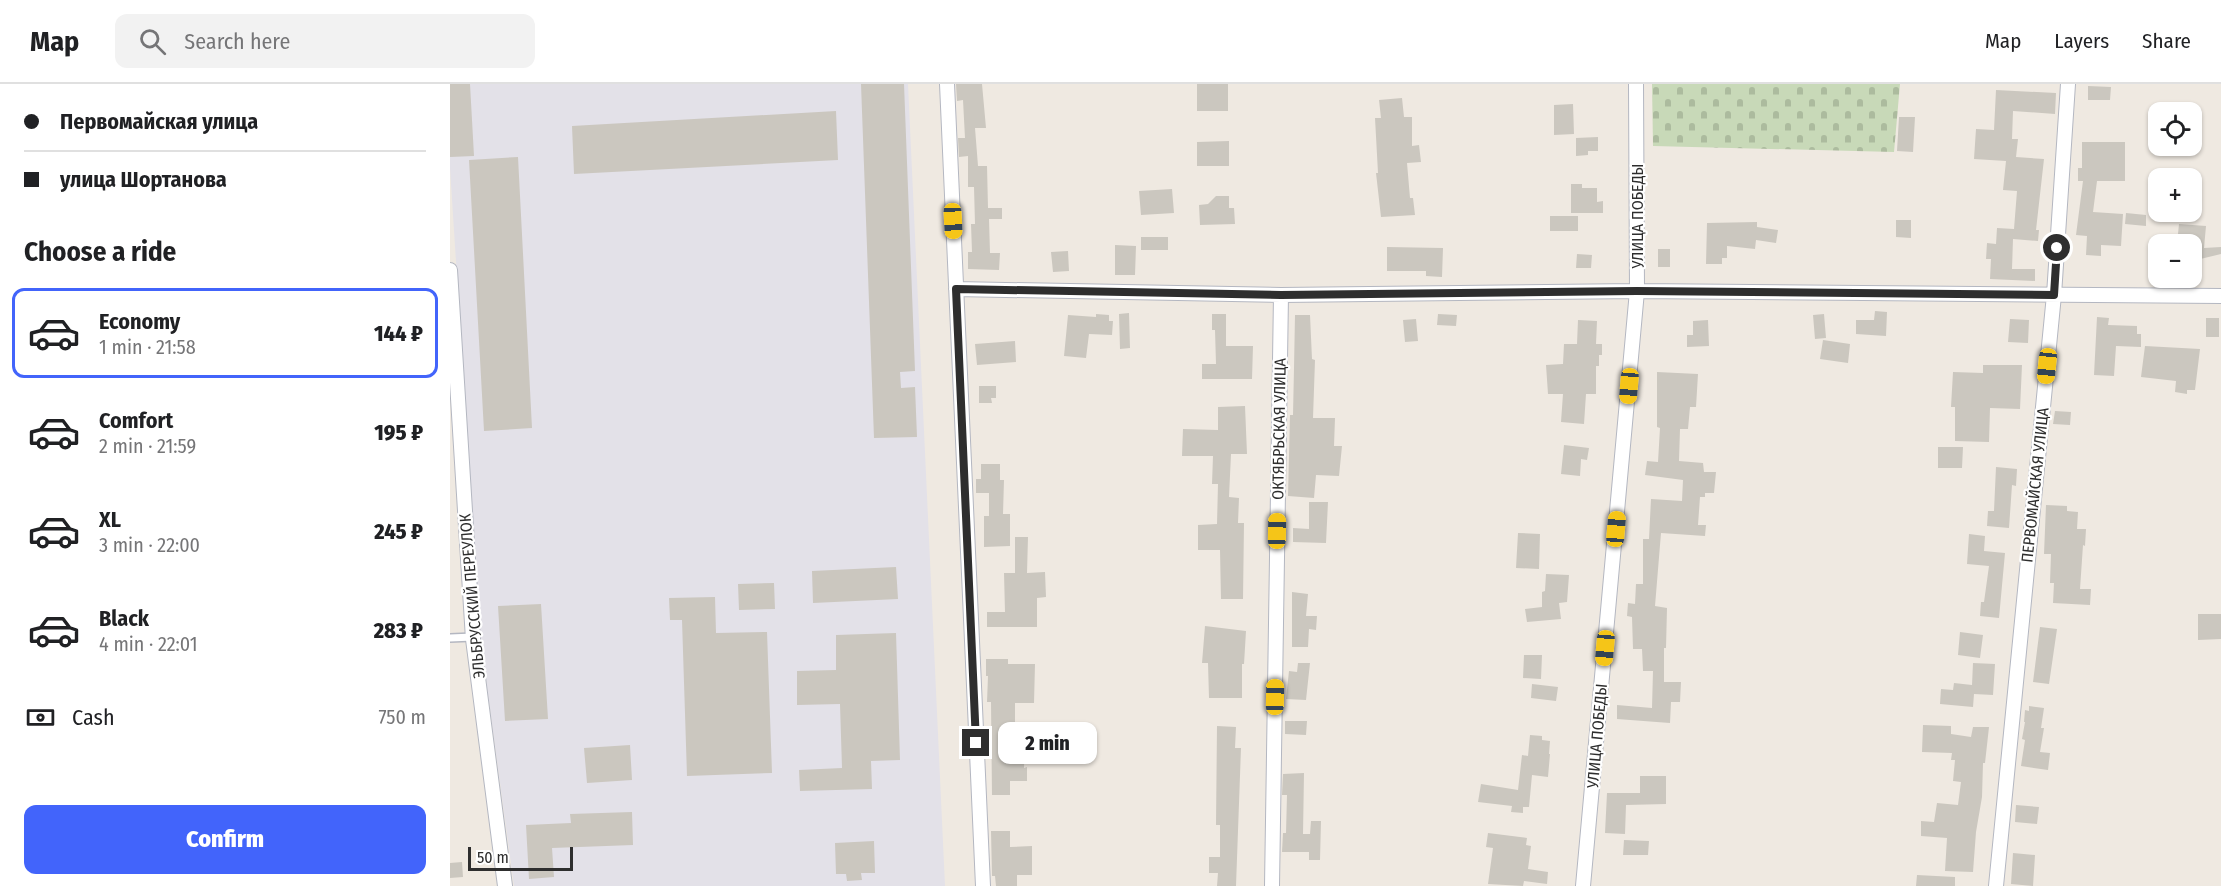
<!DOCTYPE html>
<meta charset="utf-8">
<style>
body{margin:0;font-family:"Fira Sans Condensed",sans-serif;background:#f2f2f2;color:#202124;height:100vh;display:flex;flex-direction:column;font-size:22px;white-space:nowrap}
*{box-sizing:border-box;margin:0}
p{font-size:20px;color:#757577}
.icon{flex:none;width:33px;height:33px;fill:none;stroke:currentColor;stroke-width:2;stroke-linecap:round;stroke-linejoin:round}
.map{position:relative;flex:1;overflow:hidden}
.side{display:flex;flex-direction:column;background:#fff;width:450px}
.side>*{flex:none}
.hud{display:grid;align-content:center;height:132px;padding:0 24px;background:#fff}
.fabs{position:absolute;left:1698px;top:18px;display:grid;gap:12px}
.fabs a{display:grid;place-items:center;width:54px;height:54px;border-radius:12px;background:#fff;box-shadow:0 2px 4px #0004;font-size:30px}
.scale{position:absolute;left:18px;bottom:15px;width:105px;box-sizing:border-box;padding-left:6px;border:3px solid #2e2e2e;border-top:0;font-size:16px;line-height:21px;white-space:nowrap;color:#2e2e2e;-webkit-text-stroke:4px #fff;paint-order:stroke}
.end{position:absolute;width:27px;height:27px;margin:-14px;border:8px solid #2e2e2e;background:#fff;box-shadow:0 0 0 3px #fff}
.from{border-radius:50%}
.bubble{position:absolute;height:42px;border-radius:12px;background:#fff;box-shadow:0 2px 4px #0004;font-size:20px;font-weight:800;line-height:42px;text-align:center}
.car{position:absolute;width:18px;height:36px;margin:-18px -9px;border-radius:8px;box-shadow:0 0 4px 2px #0007;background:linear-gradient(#f5c518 24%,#345 0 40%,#f5c518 0 76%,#345 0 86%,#f5c518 0)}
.hud b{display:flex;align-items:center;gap:21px;height:57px;font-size:22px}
.hud b+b{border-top:2px solid #e0e0e0}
.hud i{width:15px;height:15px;background:#202124}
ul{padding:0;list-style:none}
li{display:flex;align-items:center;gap:18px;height:90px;margin:0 12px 9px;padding:0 12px;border:3px solid transparent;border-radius:12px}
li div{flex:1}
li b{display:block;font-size:22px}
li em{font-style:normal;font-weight:800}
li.selected{border-color:#4264fb}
li>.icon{width:54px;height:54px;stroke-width:1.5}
h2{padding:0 24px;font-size:27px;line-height:72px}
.pay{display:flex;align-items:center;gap:15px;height:66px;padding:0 24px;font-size:22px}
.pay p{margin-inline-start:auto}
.cta{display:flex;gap:12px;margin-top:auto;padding:12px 24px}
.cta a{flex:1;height:69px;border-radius:12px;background:#4264fb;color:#fff;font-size:24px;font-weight:800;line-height:69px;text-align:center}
header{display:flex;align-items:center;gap:36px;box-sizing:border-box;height:84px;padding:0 30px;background:#fff;border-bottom:2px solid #e0e0e0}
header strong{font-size:28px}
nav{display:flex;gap:33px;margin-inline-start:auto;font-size:21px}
.search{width:420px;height:54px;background:#f2f2f2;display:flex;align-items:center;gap:15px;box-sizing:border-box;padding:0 21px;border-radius:12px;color:#757577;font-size:22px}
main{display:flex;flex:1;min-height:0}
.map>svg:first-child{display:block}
.industrial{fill:#e3e1e8}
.cemetery{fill:url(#cemetery-stones)}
.building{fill:#cbc7bf}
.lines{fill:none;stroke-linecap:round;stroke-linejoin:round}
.service-casing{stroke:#b4b7c1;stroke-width:10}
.minor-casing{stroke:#b4b7c1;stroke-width:16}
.service{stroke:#fff;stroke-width:7}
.minor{stroke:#fff;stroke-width:14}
.route{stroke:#2e2e2e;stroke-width:8}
.labels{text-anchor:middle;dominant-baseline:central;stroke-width:4.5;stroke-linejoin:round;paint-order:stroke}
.street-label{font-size:16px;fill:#2e2e2e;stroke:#fff}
</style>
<header>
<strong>Map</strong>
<div class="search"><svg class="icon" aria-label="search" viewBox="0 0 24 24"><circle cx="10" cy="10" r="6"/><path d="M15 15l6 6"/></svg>Search here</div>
<nav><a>Map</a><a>Layers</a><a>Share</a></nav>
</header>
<main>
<section class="side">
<div class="hud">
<b><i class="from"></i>Первомайская улица</b>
<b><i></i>улица Шортанова</b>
</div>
<h2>Choose a ride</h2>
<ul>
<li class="selected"><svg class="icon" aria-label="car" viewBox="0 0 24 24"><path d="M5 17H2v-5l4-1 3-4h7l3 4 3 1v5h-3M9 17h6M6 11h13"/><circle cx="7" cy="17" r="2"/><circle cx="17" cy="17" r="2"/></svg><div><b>Economy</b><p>1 min · 21:58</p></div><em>144 ₽</em></li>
<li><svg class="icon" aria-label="car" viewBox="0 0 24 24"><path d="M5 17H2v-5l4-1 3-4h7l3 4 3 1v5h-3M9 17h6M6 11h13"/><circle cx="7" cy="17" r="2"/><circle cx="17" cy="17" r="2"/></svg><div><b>Comfort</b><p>2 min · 21:59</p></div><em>195 ₽</em></li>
<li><svg class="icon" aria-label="car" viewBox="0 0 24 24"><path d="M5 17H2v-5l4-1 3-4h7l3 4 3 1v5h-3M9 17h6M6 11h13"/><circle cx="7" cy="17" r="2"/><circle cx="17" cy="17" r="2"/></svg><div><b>XL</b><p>3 min · 22:00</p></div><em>245 ₽</em></li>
<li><svg class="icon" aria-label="car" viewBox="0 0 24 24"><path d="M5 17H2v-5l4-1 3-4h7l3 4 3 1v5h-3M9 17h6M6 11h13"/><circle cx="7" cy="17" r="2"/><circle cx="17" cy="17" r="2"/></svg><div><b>Black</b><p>4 min · 22:01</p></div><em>283 ₽</em></li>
</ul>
<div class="pay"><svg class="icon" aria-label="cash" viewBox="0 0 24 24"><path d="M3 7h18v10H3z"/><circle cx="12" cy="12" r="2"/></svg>Cash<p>750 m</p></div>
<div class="cta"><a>Confirm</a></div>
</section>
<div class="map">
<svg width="1771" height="802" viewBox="0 0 1771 802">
<defs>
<pattern id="cemetery-stones" width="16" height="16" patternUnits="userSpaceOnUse" patternTransform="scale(1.5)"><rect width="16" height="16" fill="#c8d9b8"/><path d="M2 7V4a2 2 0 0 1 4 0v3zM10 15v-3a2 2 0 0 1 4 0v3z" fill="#acbb9e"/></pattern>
</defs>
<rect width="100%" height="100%" fill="#efe9e1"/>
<path class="industrial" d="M0,0h458l37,802h-431l-34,-251 -30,-467z"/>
<path class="cemetery" d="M1202,0h248l-6,68 -241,-6z"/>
<path class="building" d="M0,0h20l4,72 -24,1z
M411,0h43l11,287 -15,1 1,16 14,-1 2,50 -43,1z
M506,0h26l4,44h-11l3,38h9l1,42h14v11h-13l1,34h10l-1,17 -31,-1v-17h4l-1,-28h4l-1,-37h-6v-31l-9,1 -1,-19h7l-2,-38 -6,1z
M747,0h31v27h-31z
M1638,2l23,1 -1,13h-22z
M1546,6l60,3 -1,21 -42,-3 -1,28h6l-2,18 28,2 -8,71h3l-1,11 -25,-2 -1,30h23v12l-45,-2 1,-20h-5l1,-16 9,1 1,-16 17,1 3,-38 -14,-1 3,-29 -32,-2 2,-30 18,1z
M952,14l2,19h8v29l7,-1 2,17 -14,1 3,35h3l2,17 -34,2 -5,-44h2l-3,-55h6l-2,-18z
M1123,20l1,30 -20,1v-30z
M386,27l2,49 -264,14 -2,-48z
M1449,33h16l-2,35 -16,-1z
M1148,53v14h-10v4l-12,1v-18z
M779,57v25h-32v-24z
M1632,58h43v39h-28l-4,31 30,2 -2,32 -20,-1v11l-15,-1 1,-19 -11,-1 7,-54h-5v-13h4z
M68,73l14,271 -48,3 -15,-271z
M1121,100h11v4h15v14l6,-1v12h-32z
M722,105l2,24 -33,2 -2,-24z
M766,112h13v12h5l1,16 -35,1 -1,-20 9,-1z
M1676,129l20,2v11l-21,-2z
M1100,132h28v15h-28z
M1446,136h15v18l-15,-1z
M1307,138v5l21,3 -2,13 -20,-3 -1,9 -28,-3v12h-5v6h-16l1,-41z
M1729,140l27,2 -2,22 17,-1v7l-29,7v-17h-15z
M691,153h27v13h-27z
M665,161l21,1 -1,29h-20z
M937,163l56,1 -1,29 -16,-1v-5h-39z
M1208,165h12v18h-12z
M618,167l1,20 -16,1 -2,-20z
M1127,170l15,1 -1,13h-15z
M1425,227l12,1 -1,24 -30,-2v-14h18z
M679,229l1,35 -10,1 -1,-35z
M646,230l13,1v6h4l-1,14 -23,-1 -3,24 -22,-2 4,-41 28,2z
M762,230h14v32h27l-1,33h-50v-15h14l-1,-34h-3z
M988,230l19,1 -1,11 -19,-1z
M1374,230l2,24 -11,1 -2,-24z
M845,231h15l2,44 3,1 -2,58h22l-1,28h8l-3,30 -23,-1 -2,23 -26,-2 2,-81h3l1,-47z
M1647,233l12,1 -1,7 29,1v8h4v13l-25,-1 -2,30 -20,-1z
M1756,234h13v19h-13z
M966,235l2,22 -13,1 -2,-22z
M1560,235l19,1 -1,23 -20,-1z
M1128,236l19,1 -1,23h6v11h-3v11h-3v28h-10l-2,30 -23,-2 2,-28h-15l-2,-29 17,-1 1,-20h13z
M1258,236l1,26 -22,1v-12h6v-14z
M1373,256l27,4 -2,19 -28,-4z
M565,257l1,21 -39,3 -2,-21z
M1695,262l55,3 -5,41h-8v4l-12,-2 1,-11 -35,-4z
M1533,281h39l-2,44 -30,-1 -1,34 -34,-1v-34h-4l2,-35 30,1z
M1207,288l41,2 -2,33h-6l-2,22h-8l-1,32 24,2 1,9h12l-2,21h-9v4h-5l-2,28h8l-1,11 -44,-3 -6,73 12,2 -1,40h-2v34h17l-1,20h-9l-1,21 -53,-4v-14l35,3 1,-37h-10l-1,-22h-9l-1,-32 -5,-1 1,-13 7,1 1,-20h7v-45h6l2,-40 31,2 1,-21 -38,-5 2,-14 11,1 2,-34 -3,-1z
M529,302h17v12h-5l1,5h-13z
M795,322l2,48h-16l-2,43 10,1 -1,25h6l-1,76h-22l-1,-49h-22v-25l19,-1 1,-40h-6l1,-28h-31l1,-27 35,1v-23z
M1605,327l16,1 -1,13 -17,-1z
M1114,361l25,3 -2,12 -6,-1 -1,17 -19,-2z
M1488,363h25l-1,21h-24z
M531,380h19v16h4l-1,34h7v32l-26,1v-31h5v-23h-13v-14h5z
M1546,383l21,2 -1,17 -4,-1 -3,43 -22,-2 1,-15h6z
M859,418h19l-2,41 -33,-1v-14l16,1z
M1596,421l21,1v5l11,1 -1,17h9l-1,17 -2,-1 -3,44h11l-1,16 -37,-2 1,-20h-4l1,-29h-7z
M1068,449l22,1 -1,35 -23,-1z
M1519,450l16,2 -1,15 21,2 -6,65 -19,-2 1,-14h3l5,-36 -22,-2z
M565,453h13l-1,36 18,-1 1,25 -9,1v29h-50v-15h18l-1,-39h11z
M446,483l2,32 -85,4 -1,-32z
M1096,490l23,1 -2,27 -8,1 2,16 -34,3 -2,-13 17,-2v-15l3,-1z
M324,499l1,26 -36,1 -1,-26z
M842,508l16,2 -2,22h11l-1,14 -7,-1 -1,18h-16z
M265,513l1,36 51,-1 5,141 -85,3 -5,-156h-12l-1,-22z
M91,520l7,115 -43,2 -7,-115z
M1748,530h23v25l-23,1z
M755,542l41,5 -2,33h-2v34h-33l-1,-35h-6z
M1590,543l17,2 -8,55 -16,-2z
M1510,548l23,3 -3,23 -22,-3z
M446,549l4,127 -29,1 1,28 -72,2 -1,-21 43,-2 -2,-64 -43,1v-34l39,-1v-35z
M1074,571h18l-1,24 -18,-1z
M536,575h22v5h27l-1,39h-19v31h10l-1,34 3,-1v14h-17v14h-18l-1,-93h-4l1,-26h-2z
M848,579h12l-4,37 -20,-1 3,-28 8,1z
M1523,579l22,1 -2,31 -19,-1 -1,13 -33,-3 1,-15 12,1 1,-7 18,2z
M1082,600l26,3 -2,14 -25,-3z
M1579,622l15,2 -3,20h3l-4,24 10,1 -2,17 -27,-4 4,-26 -3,-1 3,-17h-1l1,-12 4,1z
M835,637h22l-1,14 -21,-1z
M1473,641l28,1v8l20,3 2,-10h16l-4,36h-2l-1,34 -6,35 -3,40 -28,-1 2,-33 -26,-2v-15l13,1 3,-19 21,2 3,-23 -8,-1 2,-21h-4l1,-7 -30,-1z
M767,642l19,1 -1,21h6l-5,138h-19l1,-13h-9v-16h11v-32h-4z
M1080,651l12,1v4l8,1 -1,13h1l-2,23 -16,-2 -3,32h-6v6l-12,-1 1,-6 -34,-4 3,-18 37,6 4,-35 6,1z
M180,661l2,35 -45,3 -3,-35z
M854,689l-1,61h7l1,-13h10l-1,39h-11v-8h-27l1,-19h3l1,-38h-5l1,-21z
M1190,692h26v28l-40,1 -1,29 -20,-1 2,-40h33z
M1566,721l23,2 -2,17 -22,-2z
M182,728l1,33 -81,3 2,29 -25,2 -3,-54 45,-2 -1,-9z
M541,747h19v16l22,-1v29h-15v11h-21l-1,-10h-3z
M1038,749l39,5 -1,7 5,1 -3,23 20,3 -1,12 -23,-3 -1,5 -35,-2 5,-36 -7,-1z
M1174,756l25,1 -1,14h-25z
M424,757l1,32h-14l1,7 -15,1 -1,-7h-10l-1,-31z
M1563,769l22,2 -2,31 -22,-2z
M12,778l1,15 -13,1v-15z
M1467,791l38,2v9h-39z"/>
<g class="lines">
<defs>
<path id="service" d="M0,554l23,-1"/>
<path id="minor" d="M497,0l36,802
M0,186l23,369 32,247
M506,205l325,6 356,-4 584,5
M822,802l9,-591
M1133,802l54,-595 -1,-207
M1546,802l58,-591 14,-211"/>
</defs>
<use href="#service" class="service-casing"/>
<use href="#minor" class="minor-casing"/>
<use href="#service" class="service"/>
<use href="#minor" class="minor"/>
</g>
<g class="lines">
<path class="route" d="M526,659l-20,-454 325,6 356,-4 417,4 3,-47"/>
</g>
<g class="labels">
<g class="street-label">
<text transform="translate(1187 132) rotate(-90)">УЛИЦА ПОБЕДЫ</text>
<text transform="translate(829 345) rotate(-89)">ОКТЯБРЬСКАЯ УЛИЦА</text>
<text transform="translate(1585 401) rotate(-84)">ПЕРВОМАЙСКАЯ УЛИЦА</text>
<text transform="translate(22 512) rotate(-95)">ЭЛЬБРУССКИЙ ПЕРЕУЛОК</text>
<text transform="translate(1147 652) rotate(-85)">УЛИЦА ПОБЕДЫ</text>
</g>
</g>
</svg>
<div class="fabs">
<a><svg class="icon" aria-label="locate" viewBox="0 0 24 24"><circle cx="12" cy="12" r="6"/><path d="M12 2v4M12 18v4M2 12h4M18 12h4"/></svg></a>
<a>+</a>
<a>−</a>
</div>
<div class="scale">50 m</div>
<i class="end from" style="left:1607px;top:164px"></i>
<i class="end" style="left:526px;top:659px"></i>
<div class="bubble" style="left:548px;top:638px;width:99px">2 min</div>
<i class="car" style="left:503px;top:137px;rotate:177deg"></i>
<i class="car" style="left:1597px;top:282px;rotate:186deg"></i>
<i class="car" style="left:1179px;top:302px;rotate:185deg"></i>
<i class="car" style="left:1166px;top:445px;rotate:5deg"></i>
<i class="car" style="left:827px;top:447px;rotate:1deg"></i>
<i class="car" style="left:1155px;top:564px;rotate:185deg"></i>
<i class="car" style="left:825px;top:613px;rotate:1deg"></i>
</div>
</main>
